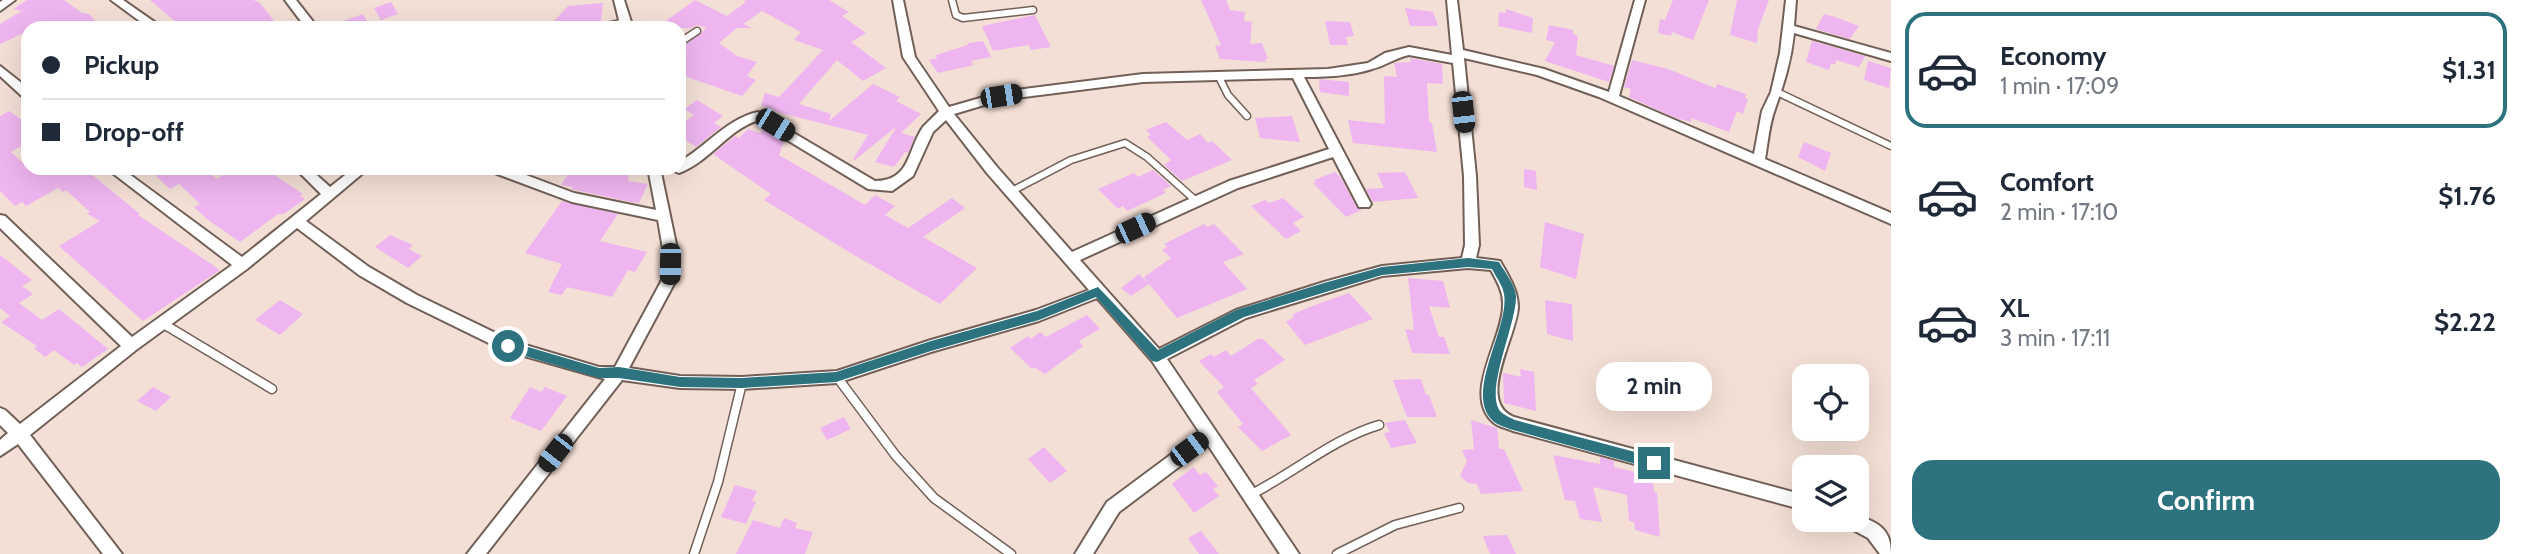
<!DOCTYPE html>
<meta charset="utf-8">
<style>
body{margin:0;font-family:Cabin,sans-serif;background:#f6f6f7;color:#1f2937;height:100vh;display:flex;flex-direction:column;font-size:26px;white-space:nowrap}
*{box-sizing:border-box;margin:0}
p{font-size:23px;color:#747a83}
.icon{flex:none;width:38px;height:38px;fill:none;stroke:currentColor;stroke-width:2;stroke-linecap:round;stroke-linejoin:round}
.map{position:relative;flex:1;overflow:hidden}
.panel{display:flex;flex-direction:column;background:#fff;width:630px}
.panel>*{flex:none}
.hud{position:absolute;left:21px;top:21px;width:665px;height:154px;border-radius:21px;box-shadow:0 7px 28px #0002;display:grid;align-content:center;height:154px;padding:0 21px;background:#fff}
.fabs{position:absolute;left:1792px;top:364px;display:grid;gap:14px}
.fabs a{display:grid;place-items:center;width:77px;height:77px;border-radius:14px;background:#fff;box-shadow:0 7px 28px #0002;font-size:35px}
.end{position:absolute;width:32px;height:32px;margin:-16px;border:9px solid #2c727f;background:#fff;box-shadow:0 0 0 4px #fff}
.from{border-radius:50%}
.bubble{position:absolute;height:49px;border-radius:21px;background:#fff;box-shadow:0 7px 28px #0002;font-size:23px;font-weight:800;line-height:49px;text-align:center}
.car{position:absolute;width:21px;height:42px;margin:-21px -10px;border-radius:9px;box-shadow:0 0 5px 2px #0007;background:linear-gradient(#222 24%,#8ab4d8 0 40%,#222 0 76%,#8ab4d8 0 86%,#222 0)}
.hud b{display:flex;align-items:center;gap:24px;height:66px;font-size:26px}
.hud b+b{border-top:2px solid #e0e1e3}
.hud i{width:18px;height:18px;background:#1f2937}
ul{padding:12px 0 0;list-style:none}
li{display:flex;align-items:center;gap:21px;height:116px;margin:0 14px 10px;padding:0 7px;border:4px solid transparent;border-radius:21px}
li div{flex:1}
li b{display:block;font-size:26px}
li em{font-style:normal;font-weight:800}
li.selected{border-color:#2c727f}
li>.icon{width:63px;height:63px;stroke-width:1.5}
.button{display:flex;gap:14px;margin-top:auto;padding:14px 21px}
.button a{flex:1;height:80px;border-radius:21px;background:#2c727f;color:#fff;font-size:28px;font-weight:800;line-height:80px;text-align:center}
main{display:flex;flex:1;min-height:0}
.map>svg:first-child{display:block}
.building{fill:#efb5f0}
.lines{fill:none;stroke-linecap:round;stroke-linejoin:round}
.lane-far1-casing{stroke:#716057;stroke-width:9}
.lane-casing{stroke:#716057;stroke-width:11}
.street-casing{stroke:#716057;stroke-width:4}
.lane-far1{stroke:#fff;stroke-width:6}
.lane{stroke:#fff;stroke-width:8}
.street{fill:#fff;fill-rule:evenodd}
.route{fill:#2c727f}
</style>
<main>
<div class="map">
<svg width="1891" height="554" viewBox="0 0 1891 554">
<rect width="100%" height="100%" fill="#f3dfd5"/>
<path class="building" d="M27,0h37l18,13 7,1 13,14h-74v3l-28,13v-20l22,-13 -9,-2z
M150,0h103l6,2 21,26h-97z
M695,0l32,16 19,-14 -3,-2h86l20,12 -7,4 24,17 -15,9 35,26 -23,13 -26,-21 -38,44 32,10 -2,7 44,-37 27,13 -4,4 25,13 -20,19 14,4 -7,16 -3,-1 -11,15 -19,-5 22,-36 -42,34 -2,-1 15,-24 -87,-22 -20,-8 4,-12 14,4 44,-47 -29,-10 7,-8 -39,-21 -19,13 9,4h-15l-18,15 18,13 20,6 -10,14 9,4 -14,16 -58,-20 -5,-5v-22l28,-21 -10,-3 -6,3h-35z
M1201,0h25l4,10 15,2 -1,9 8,1 -2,22 12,-1 6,16h-3l1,3 -46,-3 -5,-13 6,-1z
M1673,0h36l-16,40 -21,-8 -1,4 -13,-3 2,-14 5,1z
M1737,0h32l-11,29 -1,14 -27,-8z
M391,2l7,12 -17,6 -7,-12z
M603,3l-2,18 -51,4 18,-19z
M1405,8l28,4 5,14h-28z
M1506,9l27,9 -1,15 -34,-7 1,-14 7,1z
M363,14l8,14h-41l-1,-2z
M1824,14l11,3 24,9 -9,13 -34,-10z
M1035,15l16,32 -20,3 -2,-5 -36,6 -11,-25z
M1325,21l25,1 4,14 -8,1 2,8h-18z
M1549,25l24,5v4l5,2 -2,19 38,11 -5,16 -64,-21 10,-19 -9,-2z
M983,41l8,16 -20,4 3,4 -36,8 -9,-13 8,-2 -1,-3 32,-10v-2z
M1812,41l53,15 -6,11 -23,-7 -1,5 -4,-2 -2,7 -23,-8z
M1410,58l32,6 1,20 -16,-1 2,39 3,1 5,29 -84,-9 -5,-23 37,4 -1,-48 13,1 -3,-14 17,-1z
M1632,60l36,9 44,18 4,1 1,-4 29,10 -1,4 3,1 -5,15 -6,-3 -8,21 -38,-14v4l-15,-4 -47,-21 2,-8 -7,-2z
M1868,61l23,7 -2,20 -25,-8z
M1319,79l30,3v14l-29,-4z
M697,100l26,16 -9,7 7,4 -25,20 -17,-11v-10l15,-11 -10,-6z
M9,111l13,9 6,-3v25l-17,10 25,23 19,-7h29l56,46 -2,1 82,55 -77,51 -84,-75 41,-25 -13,-7 3,-2 -24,-22 -3,2 -5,-4 -32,18 -4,-4 -7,4 -15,-15v-75z
M1292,116l8,26 -40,-4 -5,-20z
M1166,122l21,18 13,-6 8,9 4,-2 20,19 -50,21 -18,-16 7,-5 -24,-23 4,-2 -5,-5z
M748,129l12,4 4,-4 18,11 2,2 -5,13 86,50 10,-10 20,11 -10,9 23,13 44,-30 13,10 -42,29 54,31 -37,36 -86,-49 -90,-55 7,-6 -58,-40 22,-18 4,2z
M1804,142l27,11 -6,18 -27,-14z
M168,168h37l12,11 18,-11h29l39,26 -3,2 5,3 -21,15h-6l-38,28 -32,-22 -14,-13 6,-3 -21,-20 -9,5 -15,-14z
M572,169l57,3 -1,9 20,3 -9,19 -8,-1 -56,-12 -4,-1 2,-2 -12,-2z
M1524,169l12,2 1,19 -13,-3z
M1153,170l18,16 -8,4 3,3 -39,18 -4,-5 -5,3 -20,-20 36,-16 4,4z
M1335,172l6,6 16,30 5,2 -16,7 -33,-34 3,-1 -2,-2z
M1405,172l13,26 -45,4 -7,-13 18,-1 -7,-15z
M1283,198l21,19 -11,6 8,8 -15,8 -35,-33 14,-6 4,3z
M562,201l56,13 -18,27 47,11 -12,20 -7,-2 -16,27 -45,-10 -5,8 -14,-3 14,-28 -37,-11z
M1545,222l39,12 -8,45 -36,-12z
M1204,224l4,3 6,-3 30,30 -21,8 24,27 -70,29 -28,-34 -18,12 -10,-8 18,-14 9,9 -4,-6 27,-19 -9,-8 5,-3 -3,-3z
M390,235l23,10 -4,4 13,7 -14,12 -33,-21z
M0,255l32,25 -10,6 11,8 -14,9 23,17 17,-11 49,40 -26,18 -5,-4 -3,2 -20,-15 -9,7 -11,-9 3,-2 -36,-24 9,-6 -10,-8z
M1408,278l35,3 7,27 -21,-2 10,31h5l6,17 -38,-1 -7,-24 9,1z
M1349,293l24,26 -68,26 -19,-23 8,-5 -2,-2 15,-7z
M280,300l23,14 -23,21 -25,-15z
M1545,300l27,4 1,37 -26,-7z
M1087,315l13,14 -21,12 4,5 -38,28 -11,-7 -2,2 -22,-21 18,-12 3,3 9,-7 6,5z
M1258,339h5l22,21 -31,20 4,4 -7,4 40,47 -29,16 -24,-24 5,-3 -26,-32 7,-5 -25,-26 12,-7 3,3 12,-7 5,6z
M1520,369l14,3 2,39 -32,-8 -1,-30 18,4z
M1421,379l5,16h3l8,22h-30l-14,-37z
M153,387l18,10 -15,14 -19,-10z
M530,387l11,5 4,-5 22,9 -26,35 -31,-13z
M844,417l7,12 -24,11 -7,-12z
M1405,420l12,23 -26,5 -7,-15 6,-1 -5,-9z
M1471,420l26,8 2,21h5l19,42 -42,3 -4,-10 -9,-1 -8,-7 7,-15 -5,-11 12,-1z
M1044,447l23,24 -17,12 -22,-24z
M1553,455l47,9v-7l14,4v6l38,9 2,16 3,1 3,44 -25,-7 -1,-8 -5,-1 -2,-26 -34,-8 9,35 -22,-3 -5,-18 -10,-1z
M1193,467l7,8 6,-3 12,14 -5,3 6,7 -25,17 -22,-29z
M735,485l22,6 -5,10 4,1 -10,22 -25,-7z
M784,518l13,5 -2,5 18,4 -8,22h-69l17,-34 27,8z
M1201,531l18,23h-20l-11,-16z
M1507,535l9,19h-26l-7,-18z"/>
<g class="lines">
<defs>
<path id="lane-far1" d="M952,0l4,15 7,3 70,-8
M598,28l28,-6
M679,43l18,-12
M1219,77l9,18 19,21
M1777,92l114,54
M1010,192l61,-32 54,-17 22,14 48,43"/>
<path id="lane" d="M162,323l110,66
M837,377l59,79 38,42 77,56
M1250,495c44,-22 82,-56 129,-70
M694,554l24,-72 24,-99
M1337,554l58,-29 64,-17"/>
<path id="street" d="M3,0h12l-15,11v-9z
M111,0h12l40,28h-14z
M285,0h11l22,28h-12z
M614,0h10l9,28h-12z
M893,0h10l12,57 34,50 52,-15 142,-18 185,-5 40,-6 17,-10 24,-6 43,8 -5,-55h10l6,50 81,19 65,23 26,-92h10l-26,96 135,58 8,-43 9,-19 9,-39 6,-53h10l-2,26 97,27v8l-97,-28c-3,29 -10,50 -19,76 -6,16 -7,34 -10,50l126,54v11l-292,-127 -62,-22 -73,-17 12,118 3,69 -3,13 24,3c8,14 18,29 18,46 -1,29 -43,95 -4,110l290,78v15l-291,-79c-6,-3 -15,-4 -20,-9 -31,-28 10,-83 10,-116 1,-13 -6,-25 -12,-36l-23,-2 -86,8 -136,42 -79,41 132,195h-19l-72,-109 -89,67 -26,42h-18l32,-52 93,-69 -48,-72 -55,-63 -58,23 -108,31 -94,31 -95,6 -62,-1 -58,-8 -136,174h-19l138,-175 -102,-29 -96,-47 -48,-28 -62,-47 -50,41 -111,81 -106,85 92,119h-19l-85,-110 -18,12v-16l8,-7 -8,-8v-17l5,2 15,14 101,-78 -121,-118v-13l5,1 127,121 100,-72 -126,-97h15l121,89 79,-63 -26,-26h14l21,19 24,-19h15l-63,53 63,46 48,28 95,46 87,26h16l47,-87 1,-31 -5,-29 -86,-18 -83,-31 -1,-3h19l67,25 82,17 -8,-42h12l17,81 -1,31 -47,88 51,8 62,1 95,-6 94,-31 105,-30 53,-20 -102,-117 -41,-53 -13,12 -20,44 -21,15 -24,-2 -112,-68c-29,10 -47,41 -77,52l-5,-2 -1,-3h6v-6c27,-15 47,-43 79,-50l117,69c36,0 32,-31 48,-54 5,-5 11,-11 16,-16l-36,-54zM1409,55l44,8 11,113 1,69 -3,13 -80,8 -58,16 -88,28 -77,39 -79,-89 158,-72 95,-31 26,50h10l2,-3 -67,-127c22,0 47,-1 68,-8 13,-3 23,-11 37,-14zM1293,78l36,71 -100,32 -157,71 -75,-85 -43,-53 47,-14 142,-18z
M0,66l28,22v11l-4,-1 -24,-22z
M1857,515c22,8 34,14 34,39h-11l-12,-16 -24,-13 -2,-5h15z"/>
</defs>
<use href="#lane-far1" class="lane-far1-casing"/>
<use href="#lane" class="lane-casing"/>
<use href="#street" class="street-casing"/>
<use href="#lane-far1" class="lane-far1"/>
<use href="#lane" class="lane"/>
<use href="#street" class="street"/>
</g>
<path class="route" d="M1468,258l31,4c6,10 16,23 17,34 1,27 -33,98 -15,116 3,3 10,6 14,8l139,37 5,2v8l-5,2 -141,-39c-6,-2 -16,-5 -20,-9 -30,-27 17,-93 11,-127 -1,-8 -8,-17 -12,-25l-24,-2 -86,8 -138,42 -87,45 -5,-1 -56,-64 -57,23 -108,31 -95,31 -94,6 -62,-1 -61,-9h-20l-91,-27 -6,-5 6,-5 91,27 20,-1 61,10 62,1 94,-6 95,-31 106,-30 61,-24 60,63 78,-40 88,-27 58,-16z"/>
</svg>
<div class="fabs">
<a><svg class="icon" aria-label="locate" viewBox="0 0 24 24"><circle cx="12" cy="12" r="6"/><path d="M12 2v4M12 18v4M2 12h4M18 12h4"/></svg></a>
<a><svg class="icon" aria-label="layers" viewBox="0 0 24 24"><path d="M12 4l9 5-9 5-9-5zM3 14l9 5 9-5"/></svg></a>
</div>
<i class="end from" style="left:508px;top:346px"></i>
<i class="end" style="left:1654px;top:463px"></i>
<div class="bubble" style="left:1596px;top:362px;width:116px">2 min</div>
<i class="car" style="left:1001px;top:96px;rotate:81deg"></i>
<i class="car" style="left:1463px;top:112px;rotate:174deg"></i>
<i class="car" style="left:775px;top:125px;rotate:122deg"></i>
<i class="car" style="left:1135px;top:228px;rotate:65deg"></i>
<i class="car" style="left:670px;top:264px;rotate:181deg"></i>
<i class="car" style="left:1189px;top:449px;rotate:53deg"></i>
<i class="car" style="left:555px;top:453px;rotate:218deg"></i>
<div class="hud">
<b><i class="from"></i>Pickup</b>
<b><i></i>Drop-off</b>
</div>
</div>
<section class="panel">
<ul>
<li class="selected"><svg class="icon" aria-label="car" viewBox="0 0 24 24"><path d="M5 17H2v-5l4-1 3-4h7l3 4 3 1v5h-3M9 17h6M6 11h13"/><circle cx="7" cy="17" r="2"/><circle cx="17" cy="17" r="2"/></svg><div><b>Economy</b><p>1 min · 17:09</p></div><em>$1.31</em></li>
<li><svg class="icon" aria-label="car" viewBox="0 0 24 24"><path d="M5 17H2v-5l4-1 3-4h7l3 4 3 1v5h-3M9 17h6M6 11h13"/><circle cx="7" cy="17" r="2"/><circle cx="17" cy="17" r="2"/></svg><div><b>Comfort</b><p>2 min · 17:10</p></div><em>$1.76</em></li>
<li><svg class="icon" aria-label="car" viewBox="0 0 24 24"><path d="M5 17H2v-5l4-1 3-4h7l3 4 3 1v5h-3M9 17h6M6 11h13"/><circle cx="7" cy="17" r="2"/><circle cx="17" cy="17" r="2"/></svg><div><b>XL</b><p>3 min · 17:11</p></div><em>$2.22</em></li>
</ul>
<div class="button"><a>Confirm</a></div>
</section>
</main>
